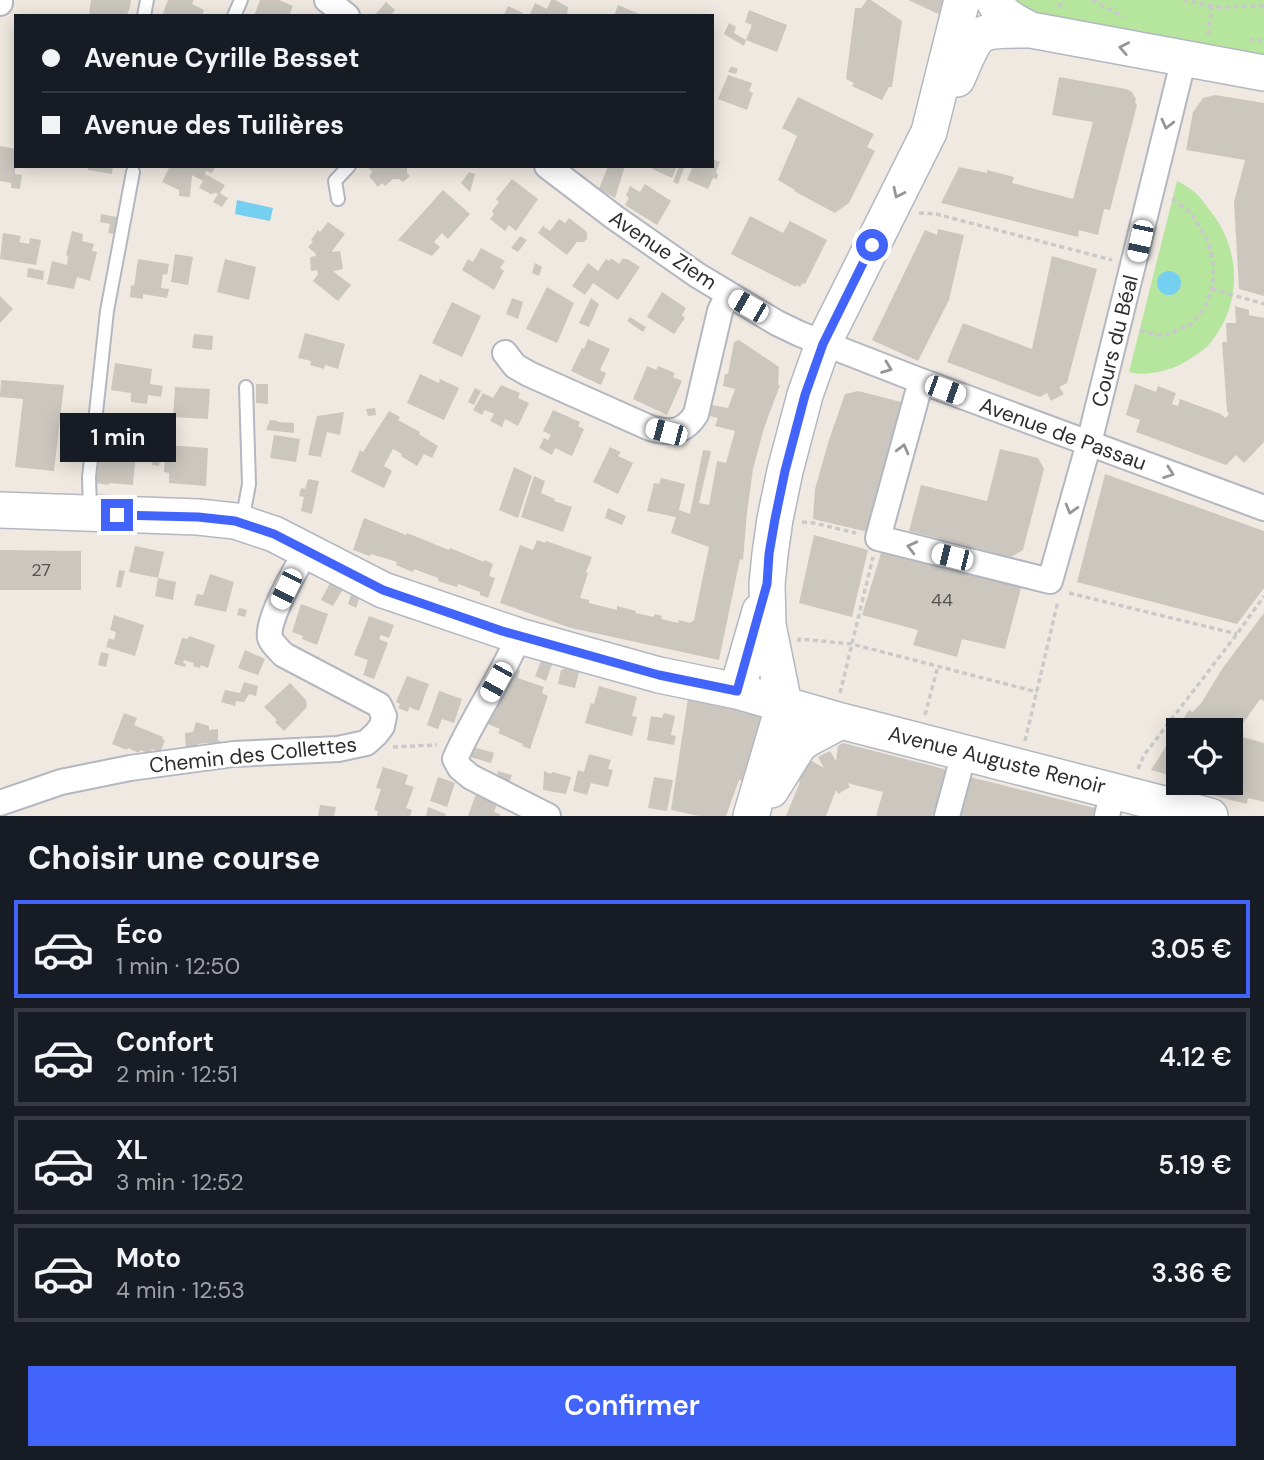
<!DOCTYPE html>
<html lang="fr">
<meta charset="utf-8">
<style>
body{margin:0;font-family:"DM Sans",sans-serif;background:#20242c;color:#f1f3f6;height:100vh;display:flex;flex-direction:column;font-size:26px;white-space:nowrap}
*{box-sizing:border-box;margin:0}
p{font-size:23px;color:#9ea1a6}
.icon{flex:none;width:38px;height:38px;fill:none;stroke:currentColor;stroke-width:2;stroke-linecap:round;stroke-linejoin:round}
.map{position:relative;height:816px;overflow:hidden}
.details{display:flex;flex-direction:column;background:#171b24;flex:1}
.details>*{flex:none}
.top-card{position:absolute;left:14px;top:14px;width:700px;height:154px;border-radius:0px;box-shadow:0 4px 18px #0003;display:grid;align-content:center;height:154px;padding:0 28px;background:#171b24}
.tools{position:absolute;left:1166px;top:718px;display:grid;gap:14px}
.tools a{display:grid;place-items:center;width:77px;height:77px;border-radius:0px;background:#171b24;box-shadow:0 4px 18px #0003;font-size:35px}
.end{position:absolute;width:32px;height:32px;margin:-16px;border:9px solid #4264fb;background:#fff;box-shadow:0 0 0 4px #fff}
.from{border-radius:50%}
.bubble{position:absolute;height:49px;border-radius:0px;background:#171b24;box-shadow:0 4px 18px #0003;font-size:23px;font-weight:600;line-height:49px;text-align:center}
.car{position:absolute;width:21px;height:42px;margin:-21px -10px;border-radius:9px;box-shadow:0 0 5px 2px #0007;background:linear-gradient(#fff 24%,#345 0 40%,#fff 0 76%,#345 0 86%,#fff 0)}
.top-card b{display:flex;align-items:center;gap:24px;height:66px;font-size:26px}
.top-card b+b{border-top:2px solid #363941}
.top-card i{width:18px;height:18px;background:#f1f3f6}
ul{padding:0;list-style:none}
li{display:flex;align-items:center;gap:21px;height:98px;margin:0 14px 10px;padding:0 14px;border:4px solid #363941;border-radius:0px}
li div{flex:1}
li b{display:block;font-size:26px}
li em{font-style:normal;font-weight:600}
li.current{border-color:#4264fb}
li>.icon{width:63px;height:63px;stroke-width:1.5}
h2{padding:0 28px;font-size:32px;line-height:84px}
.primary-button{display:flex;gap:14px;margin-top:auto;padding:14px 28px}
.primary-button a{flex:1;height:80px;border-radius:0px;background:#4264fb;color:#fff;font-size:28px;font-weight:600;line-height:80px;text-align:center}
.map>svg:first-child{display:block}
.green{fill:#b6e59e}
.water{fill:#75cff0}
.building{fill:#cbc7bf}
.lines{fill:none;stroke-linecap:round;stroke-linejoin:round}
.lane-casing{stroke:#b4b7c1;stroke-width:16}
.street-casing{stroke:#b4b7c1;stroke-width:28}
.secondary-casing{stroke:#b4b7c1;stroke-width:38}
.path{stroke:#c9c9c9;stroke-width:3.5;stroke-dasharray:5 3.5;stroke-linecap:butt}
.lane{stroke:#fff;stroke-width:12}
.street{stroke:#fff;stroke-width:24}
.secondary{stroke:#fff;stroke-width:35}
.oneway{stroke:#969696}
.route{stroke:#4264fb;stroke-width:9}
.labels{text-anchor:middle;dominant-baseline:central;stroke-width:6;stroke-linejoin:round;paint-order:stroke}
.number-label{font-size:18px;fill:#555452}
.street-label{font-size:21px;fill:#2e2e2e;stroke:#fff}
</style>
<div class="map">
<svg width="1264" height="816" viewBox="0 0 1264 816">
<rect width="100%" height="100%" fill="#efe9e1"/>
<path class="green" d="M1003,0h261v55l-215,-37 -15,6z
M1177,181c20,10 22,15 35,32 29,38 30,91 -1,129 -5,7 -14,12 -21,17 -16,11 -42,18 -61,13z"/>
<path class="water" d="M237,200l36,8 -3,13 -35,-7z
M1157 283a12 12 0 1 1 24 0a12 12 0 1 1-24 0Z"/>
<path class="building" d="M91,0h40l-2,11h-1l-1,5h-38z
M168,0h26l-2,4 12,6 -2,6h-40z
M260,0h19l14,6 -4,10h-35z
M551,0h4l13,7 -1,9h-38l6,-13 12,6z
M867,0h4l31,21 -10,66h-3l-7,13 -30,-14 2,-3 -8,-4 9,-71h6z
M908,0h41l-4,17z
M386,2l9,8 -5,6h-16z
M618,5l26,11h-30z
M508,6l15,7 -1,3h-19z
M749,10l38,15 -10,27 -31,-12 6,-15 -7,-3z
M729,23l7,4 -2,6 12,7 -2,6 -20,-12z
M731,66l7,3 -2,5 -8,-2z
M728,75l24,8 -3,8 4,2 -6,17 -29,-11z
M1059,77l67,12 6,3 4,7 -1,3 2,3 -27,105 -6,-1 -6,26 -19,-5 -1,7 -137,-34 18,-36 28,6v-3l27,7 -2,6 61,16 20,-77 -41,-7z
M1215,95l49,8v193l-25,-7 -5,-87 11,-42 -59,-10 7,-38 10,-14z
M798,97l76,37 -7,13 8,4 -26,52 -14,10 -41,-22 1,-1 -17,-10 19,-44 -15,-8z
M0,146l16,3 -1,25 7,1 -2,14 -9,-1v-5l-11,-2z
M712,159l8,3 -4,10 2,3 -1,4 -4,-1 -5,11 -21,-9 6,-14h19z
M89,166h24l-1,8 -24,-4z
M170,166h46l-4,7 -6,-2 -1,3 20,11 -5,8 8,5 -6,9 -9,-5 5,-8 -3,-1 -4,1 -12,-6 4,-7 -11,-6 -2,22 -11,-1v-6l-17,-8z
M367,166h40v7l3,3 -7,6 -4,-3h-6l-8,7 -3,-3 -4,4 -9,-11 3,-4z
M608,166h17l-10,32 -16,-9z
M653,166h24l-5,12 -20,-9z
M679,166h6l-7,18 -5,-2z
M469,172l6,2 -5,18 -9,-9z
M512,179l26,20 -22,32 -7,-6 -4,6 -15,-12 4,-5 -2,-3 7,-9 -3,-3z
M645,184l26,17 -14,24 -32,-20 4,-7 -3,-3 4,-9 10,6z
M443,190l27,24 -22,25 -6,-6 -8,9 6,5 -8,9 -34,-16z
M101,214l16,3 -3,17 -6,-1 2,-9 -10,-2z
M750,216l33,17 7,-12 37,19 -22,44 -2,-1 -3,4 -3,-2 -1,2 -65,-33z
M569,218l17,13 1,3v5l-3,3h-7l-10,13 -29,-22 5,-7 7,5 9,-12 6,4z
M328,222l17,12 -13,17v1l8,-1 3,18 -9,2v1l17,13 -13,16 -25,-20 5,-7 -1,-4 -6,1 -1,-14 6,-1 -1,-3 -7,-6 5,-5 -2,-2 7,-10 2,2z
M938,229l26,6 -15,65 -31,61 -46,-21 53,-110 12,5z
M72,231l11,3 -1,7 12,3 -2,7 5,1 -7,29 -13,-4 -3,12 -27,-5 5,-23 15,4 1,-9 -2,-1z
M3,233l18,3 -2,6 10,2 1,-6 11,2 -5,25 -36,-6z
M520,236l7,4 -9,12 -7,-4z
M481,248l24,13 -5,7 4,3 -10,19 -32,-20 6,-11 5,3z
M175,254l18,3 -5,28 -17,-3z
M1052,256l45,13 -30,114 -8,4 5,7 -13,7 -4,-8 -7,4 -93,-35 16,-39 69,26z
M611,258l8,6 3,-5h5l13,8 -22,33 -25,-17 -8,12 -13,-9 16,-23 10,8 8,-12 4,2z
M138,259l31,5 -2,11 -4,-1 -2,14 8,1 -2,9 -24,-4v5l-13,-2 1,-12 3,1z
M225,259l31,8 -7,33 -32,-8z
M535,263l7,4 -3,9 -7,-3z
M28,268l16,3 -1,9 -16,-3z
M547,287l27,16 -17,40 -31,-14z
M662,292l24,16 -4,7 3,3 -11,16 -27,-17z
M0,296l13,13 -13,14z
M512,298l11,4 -5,17 -12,-5z
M591,298l8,6 -10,23 -10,-4z
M452,302l29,14 -19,41 -30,-14z
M1235,306l14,4v5l15,3v124l-20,21 -8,-8 -10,10 -90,-33 4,-12 -14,-5 9,-31 21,8 2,-6 18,7 -4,11 6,2 2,-7 41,15 4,4 4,-4 -2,-3 -5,-69h5l-1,-19h10z
M630,317l16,10 -3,5 -16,-11z
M305,333l40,11 -7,25 -13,-4 -1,4 -14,-4 1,-4 -13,-3z
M194,334l19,2 -1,14 -20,-2z
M588,339l22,10 -10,21 6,3 -5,12 -30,-14 11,-23 2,1z
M739,340l40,27 -1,18h2l-16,43 -11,41 -6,44 -4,47 -3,-1 -21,101 -148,-32 -71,-25 20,-58 13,5 4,-10 8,3 1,-2 46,16 -6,15 2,1 -8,25 9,2v3l28,7v-4l19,5 -1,2 19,4 1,-3 7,2 -1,3 17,4 1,-3 11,3 4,-3 15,-73 -38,-14 5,-16 -29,-6 7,-28 5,1 2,-6 24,6 -6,26 11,4 13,-64 8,1 -12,52 10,2 8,-44 9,2 9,-32 -20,-5 3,-8 -8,-2 2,-11 16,3 7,-19 -12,-3 2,-12h3l6,-32z
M115,363l37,6 -2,15 13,2 -2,11 -13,-2 -1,9 -16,-2v-9l-20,-3z
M647,366l9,4 2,-4 17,7 -2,4 9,4 -15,34 -34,-16z
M420,374l19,9 1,-4 19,9 -15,32 -37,-17z
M1,380l63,5 -10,86 -39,-4 8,-68 -23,-2z
M256,384h12v20l-12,-1z
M501,385l19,8 -2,5 11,5 -11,23 -13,-7 -3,8 -12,-6 4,-7 -9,-4 -3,5 -9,-5 10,-17 10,5z
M175,387l35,2 -2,30 -35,-2z
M475,388l6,3 -7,14 -6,-3z
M858,391l47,12 -33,130 -59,-14 2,-30 14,-49 16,-46z
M375,408l1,7 -8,1 -2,-7z
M553,410l27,12 -2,4 6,3 -12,27 -17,-8 -3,7 -13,-7 5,-10 4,2 3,-5 -8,-4z
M389,411l11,6 -2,3 22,12 -1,2 19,12 -6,12 -8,-4 -7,12 -16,-10 1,-2 -9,-5 -9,17 8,5 -8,17 -33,-16 9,-22 3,2z
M344,412l-4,23 -13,-3 -6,25 -13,-2 9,-39z
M270,420l8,1v1l16,1v10l-28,-3z
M103,433l39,4 -1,15 -5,-1 -3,34 -24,-2v2l-13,-2 4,-37h2z
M274,435l26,4 -4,23 -26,-4z
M155,441h9l1,3 -3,4 -3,18 -7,-1z
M166,445l42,3 -2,38 -37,-3v-10l-5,-1z
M610,447l11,5 -3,4 15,7 -15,31 -25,-12z
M1000,449l38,9 6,11 -21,81 -12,7 -102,-26 12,-46 66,16z
M514,467l18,9 -14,42 -19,-8z
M1105,474l159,57v57l-27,36 -160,-42z
M534,476l11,5 -4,12 14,6 -1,2 18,6 -9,25 -42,-15z
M308,479l11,2 -7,33 -11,-3 3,-14 -5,-1 2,-8 4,1z
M608,508l18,8 -4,9 -17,-7z
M364,518l42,17 1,-2 42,17 1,-2 34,14v-2l9,4 -4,12 6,2 -7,20 -8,-3v-3l-22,-8 -1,3 -19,-6v-3l-24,-9 -1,3 -17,-7 1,-3 -26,-8 -1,2 -17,-6z
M814,535l54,15 -16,67 -53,-14z
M135,546l29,6 -6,26 -29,-6z
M0,550l81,1v39h-81z
M882,550l140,34 -17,65 -43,-10 -5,18 -44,-12 5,-15 -56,-15z
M119,570l6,1 -4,17 -5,-1z
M210,574l24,8 -8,30 -32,-7 3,-11 6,1z
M158,578l18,4 -3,18 -18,-4z
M331,581l12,8 -10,17 -12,-6z
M351,595l8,4 -3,9 -8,-4z
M301,604l27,10 -11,31 -15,-6 1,-3 -11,-4z
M239,608l8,2 -2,7 -8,-2z
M1264,613v88l-4,-2 -25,36 29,8v59l-16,-4 -1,6 -60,-15 1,-7h42v-52h-52v48l-27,-8 38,-60 4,2 9,-10 20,-33z
M114,615l30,10 -9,31 -29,-9 3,-9 5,2 2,-8 -6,-2z
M369,616l25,9 -5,13 -8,-3 -2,4 9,4 -14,36 -11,-4 5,-15 -14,-5z
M189,636l26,9 -7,23 -7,-3 -1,3 -7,-2 1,-3 -10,-3 -1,3 3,1 -1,3 -11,-3 8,-26 6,1z
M245,650l20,9 -7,16 -20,-7z
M101,652l8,2 -3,13 -8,-2z
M542,659l11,3 -7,19 -11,-5z
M513,667l7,3 -2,8 26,9 -2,6 6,3 -18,53 -8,-3 1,-2 -25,-11 2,-4 -12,-5 2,-6 -6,-3z
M567,668l12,4 -4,16 -17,-4 3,-14z
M407,676l22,8 -10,27 -10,-4 -1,5 -10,-4 2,-4 -4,-2z
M244,682l14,4 -2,10 -7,-2 -5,8 -8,-1 -1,5 -14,-4 4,-12 15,3z
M290,683l16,17 1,7 -23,24 -9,-9 2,-2 -13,-13z
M599,686l38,11 -5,19 5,1 -5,19 -47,-13 6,-20 3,1z
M439,691l23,8 -8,24 -12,-4 -4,10 -11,-4z
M688,698l73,16 -9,44 -8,23 -5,-1 -13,36h-27l-28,-6z
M124,713l13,5 -3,7 29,12 -1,2 3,1 -5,13 -8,-4 -2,5 -10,-4 -1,3 -11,-5 -1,2 -15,-6z
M664,713l11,3 -4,19 5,1 -2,9 -27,-5 4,-24 11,2z
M196,722l13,4v4l9,-1v11l3,2 -2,3 -6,1 -5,-3 -10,1 -6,6 -6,1 -1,-18 8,-1z
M843,743l105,27 -12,43 -5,3h-55l7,-24 -36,-9 3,4 -12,7 -2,-4 -10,26h-40l14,-34h-1l7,-18 6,-3 12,7 -6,-11 12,-6 6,10 2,-15z
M467,745l27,8 -3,10 -24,-7z
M589,754l22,6 -3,9 5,1 -5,17 -17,-4 -4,12 -14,-4 5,-21 6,2z
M383,767l25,8 -3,9 9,3 -8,21 6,2 -2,6h-33l1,-5 -4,-1 7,-21 -5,-1z
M498,771l14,4 -3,8 -13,-4z
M544,771l7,3 1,-2 19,5 -5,17 -23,-4z
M966,776l129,32 2,8h-142z
M438,777l17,6 -8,24 -17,-6z
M654,777l19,3 -6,31 -19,-3z
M476,794l22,7 -4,11 6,2v2h-32z
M320,805l16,2 -2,9h-16z
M428,807l18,7 -1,2h-19z"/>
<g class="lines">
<defs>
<path id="lane" d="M144,16l3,-16
M234,16l7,-16
M338,199l-3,-18 14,-15
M90,510l-1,-33 18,-166 26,-139
M242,522l7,-38 -3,-97"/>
<path id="street" d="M327,0l20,16
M0,3v-3
M547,166l67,51 83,58 80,48 23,11 121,47 343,127
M505,353l10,13 14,8 121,54c20,6 34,5 46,-14l24,-103 8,-17
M921,381l-43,157 172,43 39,-138 95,-385
M519,636c-18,43 -46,81 -64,123l5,9 11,9 77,39
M0,803l61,-21 69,-14 104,-14 104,-5 28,-6 10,-9 6,-8 2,-10 -5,-11 -95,-50c-5,-5 -11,-10 -14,-17 -4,-18 27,-71 37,-88
M947,816l17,-63
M1107,816l6,-26"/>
<path id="secondary" d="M993,0c9,16 22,22 38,30
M957,79c22,-51 17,-49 74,-49l233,43
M0,510l198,7 37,4 39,13 109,56 136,46 140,39 78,16 104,30 369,95
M737,691l23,-80
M771,790l28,-45 8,-6 34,-18
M751,816l33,-112 -16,-79 -1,-41 3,-30 5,-35 10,-48 20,-76 18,-51 106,-212 33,-132"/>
</defs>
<use href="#lane" class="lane-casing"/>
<use href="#street" class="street-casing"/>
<use href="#secondary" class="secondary-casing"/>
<path class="path" d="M1092,0l32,17
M1183,0l33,7 48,-1
M1058,7l6,-7
M1208,35l4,-29
M1249,40l15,1
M919,213l17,1 176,46
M1212,289l52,15
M1140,330l17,5h9l26,-11 14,-19 7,-21v-22l-5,-21 -17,-28 -20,-15
M802,522l12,1 42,10
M1069,593l168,41
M799,642v-3l53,5 185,48
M840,693l33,-136
M925,715l13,-49
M1025,741l33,-140
M393,747l44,-2
M1138,769l6,-14 93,-121 27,-38"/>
<use href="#lane" class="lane"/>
<use href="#street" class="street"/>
<use href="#secondary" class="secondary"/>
</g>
<defs><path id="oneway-chevron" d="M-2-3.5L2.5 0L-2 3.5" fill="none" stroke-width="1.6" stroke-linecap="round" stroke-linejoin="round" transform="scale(1.75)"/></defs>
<g class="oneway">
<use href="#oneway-chevron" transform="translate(1124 48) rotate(-169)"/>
<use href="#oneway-chevron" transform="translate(1167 124) rotate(104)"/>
<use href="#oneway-chevron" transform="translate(898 193) rotate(116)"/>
<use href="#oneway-chevron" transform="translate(887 368) rotate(21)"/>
<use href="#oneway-chevron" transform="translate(903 449) rotate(-75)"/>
<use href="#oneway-chevron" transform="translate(1169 473) rotate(20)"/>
<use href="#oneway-chevron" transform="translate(1071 509) rotate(106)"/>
<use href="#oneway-chevron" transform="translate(912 547) rotate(-166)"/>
</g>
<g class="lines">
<path class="route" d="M117,515l81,2 37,4 39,13 109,56 119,41 157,44 78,16 30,-107 2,-30 6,-35 10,-48 20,-76 18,-51 49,-99"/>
</g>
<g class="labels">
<g class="number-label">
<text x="41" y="570">27</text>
<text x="942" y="600">44</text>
</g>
<g class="street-label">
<text transform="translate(663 250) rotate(34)">Avenue Ziem</text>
<text transform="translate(1115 341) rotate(-76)">Cours du Béal</text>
<text transform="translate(1063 434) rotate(20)">Avenue de Passau</text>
<text transform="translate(253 755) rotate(-6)">Chemin des Collettes</text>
<text transform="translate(997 760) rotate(14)">Avenue Auguste Renoir</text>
</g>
</g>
</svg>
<div class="tools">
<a><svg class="icon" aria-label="locate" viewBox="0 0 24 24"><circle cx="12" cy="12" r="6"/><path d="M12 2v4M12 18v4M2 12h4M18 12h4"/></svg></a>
</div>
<i class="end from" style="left:872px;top:245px"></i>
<i class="end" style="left:117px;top:515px"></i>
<div class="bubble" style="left:60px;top:413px;width:116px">1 min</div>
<i class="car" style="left:1140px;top:241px;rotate:192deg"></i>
<i class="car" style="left:748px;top:306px;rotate:300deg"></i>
<i class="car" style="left:945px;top:390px;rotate:110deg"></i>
<i class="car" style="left:666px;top:432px;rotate:285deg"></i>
<i class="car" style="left:952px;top:557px;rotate:284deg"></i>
<i class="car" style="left:286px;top:589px;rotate:206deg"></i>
<i class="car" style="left:496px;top:682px;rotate:209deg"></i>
<div class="top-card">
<b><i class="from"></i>Avenue Cyrille Besset</b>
<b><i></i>Avenue des Tuilières</b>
</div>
</div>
<section class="details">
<h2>Choisir une course</h2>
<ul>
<li class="current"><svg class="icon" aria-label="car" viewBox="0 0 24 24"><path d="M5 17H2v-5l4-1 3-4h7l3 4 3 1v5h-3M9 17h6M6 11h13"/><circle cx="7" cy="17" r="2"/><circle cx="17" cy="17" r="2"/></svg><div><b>Éco</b><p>1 min · 12:50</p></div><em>3.05 €</em></li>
<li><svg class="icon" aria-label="car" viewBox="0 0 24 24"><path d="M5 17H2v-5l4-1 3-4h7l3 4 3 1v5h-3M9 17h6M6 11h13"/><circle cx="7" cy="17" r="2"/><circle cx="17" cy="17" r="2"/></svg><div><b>Confort</b><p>2 min · 12:51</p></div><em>4.12 €</em></li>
<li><svg class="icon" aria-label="car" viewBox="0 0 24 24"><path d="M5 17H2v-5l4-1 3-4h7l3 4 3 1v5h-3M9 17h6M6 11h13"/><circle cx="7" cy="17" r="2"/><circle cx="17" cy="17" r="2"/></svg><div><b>XL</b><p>3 min · 12:52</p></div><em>5.19 €</em></li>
<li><svg class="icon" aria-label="car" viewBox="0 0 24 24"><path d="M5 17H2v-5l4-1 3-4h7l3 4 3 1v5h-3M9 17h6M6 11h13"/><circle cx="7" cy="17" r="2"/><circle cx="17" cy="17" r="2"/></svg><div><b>Moto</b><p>4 min · 12:53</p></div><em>3.36 €</em></li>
</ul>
<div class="primary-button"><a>Confirmer</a></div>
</section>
